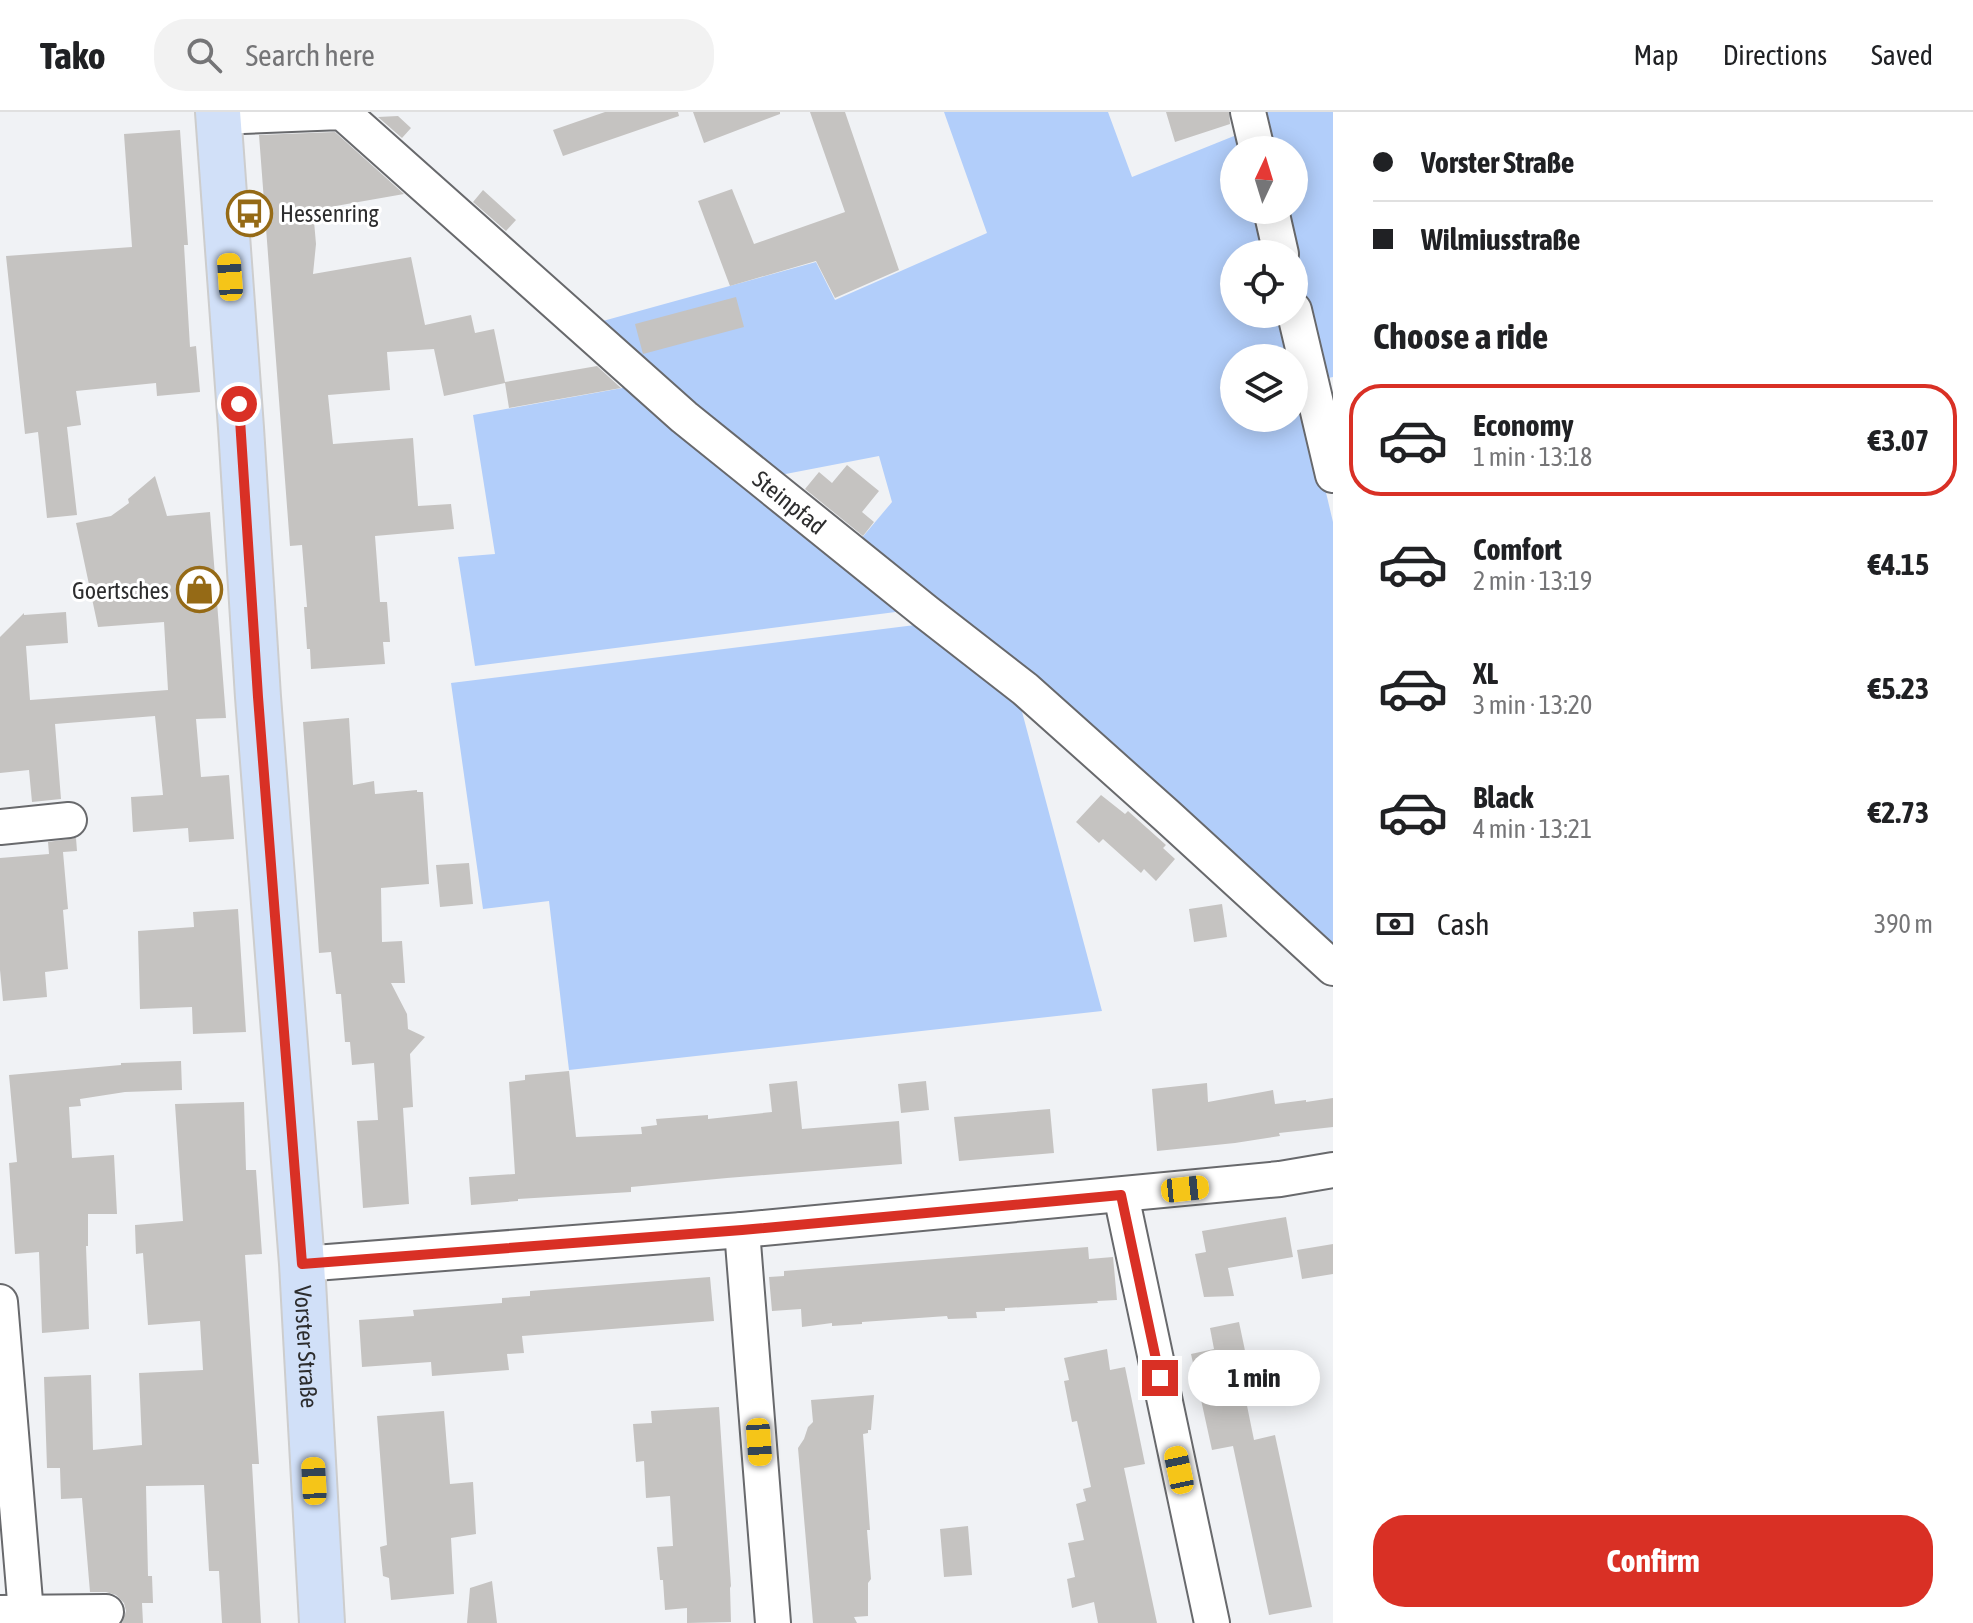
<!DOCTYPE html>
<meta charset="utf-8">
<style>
body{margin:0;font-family:"Asap Condensed",sans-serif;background:#f2f2f2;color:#202124;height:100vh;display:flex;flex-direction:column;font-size:30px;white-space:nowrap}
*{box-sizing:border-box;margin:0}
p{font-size:26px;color:#757577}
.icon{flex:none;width:44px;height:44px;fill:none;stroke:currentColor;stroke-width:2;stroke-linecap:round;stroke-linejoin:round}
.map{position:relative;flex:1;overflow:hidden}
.sheet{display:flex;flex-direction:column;background:#fff;width:640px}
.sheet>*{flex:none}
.banner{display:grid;align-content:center;height:176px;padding:0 40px;background:#fff}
.needle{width:52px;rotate:4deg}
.buttons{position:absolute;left:1220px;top:24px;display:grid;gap:16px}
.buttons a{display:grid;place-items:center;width:88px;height:88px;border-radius:50%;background:#fff;box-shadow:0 4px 20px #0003;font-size:40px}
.end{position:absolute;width:36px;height:36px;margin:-18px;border:10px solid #d93025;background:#fff;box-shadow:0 0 0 4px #fff}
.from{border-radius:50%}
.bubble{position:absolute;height:56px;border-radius:28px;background:#fff;box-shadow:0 4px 20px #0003;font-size:26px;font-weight:700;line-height:56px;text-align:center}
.car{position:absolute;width:24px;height:48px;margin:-24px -12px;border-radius:10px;box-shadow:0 0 6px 2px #0007;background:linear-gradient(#f5c518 24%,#345 0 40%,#f5c518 0 76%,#345 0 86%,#f5c518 0)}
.banner b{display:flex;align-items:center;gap:28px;height:76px;font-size:30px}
.banner b+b{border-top:2px solid #e0e0e0}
.banner i{width:20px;height:20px;background:#202124}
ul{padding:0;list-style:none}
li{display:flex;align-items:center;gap:24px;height:112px;margin:0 16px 12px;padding:0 24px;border:4px solid transparent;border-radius:32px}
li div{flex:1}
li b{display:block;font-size:30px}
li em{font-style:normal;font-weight:700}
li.current{border-color:#d93025}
li>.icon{width:72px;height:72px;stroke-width:1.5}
h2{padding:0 40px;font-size:36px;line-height:96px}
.pay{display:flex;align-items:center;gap:20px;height:88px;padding:0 40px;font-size:30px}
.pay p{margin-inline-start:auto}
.action{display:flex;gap:16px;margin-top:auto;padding:16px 40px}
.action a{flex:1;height:92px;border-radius:32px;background:#d93025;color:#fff;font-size:32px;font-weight:700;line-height:92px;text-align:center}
header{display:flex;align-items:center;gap:48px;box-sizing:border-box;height:112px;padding:0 40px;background:#fff;border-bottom:2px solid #e0e0e0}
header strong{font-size:38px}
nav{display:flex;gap:44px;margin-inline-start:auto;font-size:28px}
.search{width:560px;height:72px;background:#f2f2f2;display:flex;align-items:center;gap:20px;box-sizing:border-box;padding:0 28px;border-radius:32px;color:#757577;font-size:30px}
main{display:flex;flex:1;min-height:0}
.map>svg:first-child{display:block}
.green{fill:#b2cefa}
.building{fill:#c5c3c1}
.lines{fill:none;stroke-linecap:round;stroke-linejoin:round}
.minor-casing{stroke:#68696c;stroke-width:38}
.major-casing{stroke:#cdcdcd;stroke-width:48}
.minor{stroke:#fff;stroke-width:34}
.major{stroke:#d1e0f8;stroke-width:44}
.route{stroke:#d93025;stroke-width:10}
.labels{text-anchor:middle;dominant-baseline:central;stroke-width:6;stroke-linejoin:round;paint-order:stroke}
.poi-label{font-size:24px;fill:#2d2d2e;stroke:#fff;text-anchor:start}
.street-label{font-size:24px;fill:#2d2d2e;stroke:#fff}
</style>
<header>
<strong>Tako</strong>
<div class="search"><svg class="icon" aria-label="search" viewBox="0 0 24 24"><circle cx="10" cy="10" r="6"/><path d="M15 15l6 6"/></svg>Search here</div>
<nav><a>Map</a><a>Directions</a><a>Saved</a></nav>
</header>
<main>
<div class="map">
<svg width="1333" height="1511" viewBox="0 0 1333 1511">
<rect width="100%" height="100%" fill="#f0f2f5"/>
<path class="green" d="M944,0h164l24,65 112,-45 4,18h-14v60h27l10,44h-37v60h50l10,44h-60v60h60v-60l39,164v437l-478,-413 37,-44 -13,-46 -109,21 -178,-153 224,-62 19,38 152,-67z
M1257,0h76v265l-15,3 -24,-106v-20l-15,-44h15v-60h-29z
M639,273l272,225 -436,56 -17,-109 37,-3 -22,-139z
M915,513l102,68 85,318 -533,59 -20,-169 -66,8 -32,-226z"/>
<path class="building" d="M605,0h73l1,4 -116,40 -10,-26z
M693,0h87v2l-76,29z
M810,0h35l54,158 -64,28 -19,-37 -86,25 -32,-85 34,-12 22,55 91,-32z
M1166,0h63l1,12 -55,18z
M398,4l13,12 -9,10 -24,-21z
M180,18l8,115h-4l6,102 6,-1 4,46 -43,4 -1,-13 -80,8 5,34 -14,2 10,88 -30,3 -9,-86 -13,2 -19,-178 126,-9 -8,-113z
M335,20l69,62 -91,16 3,34 -3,30 98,-17 14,68 46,-10 4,18 19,-4 11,53 92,-16 24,22 -112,20 -4,-25 -61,13 -10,-47 -47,3 3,38 -62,5 5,49 80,-6 5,68 33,-2 3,25 -79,7 5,66h7l3,40h-7l2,22 -74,5 -1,-20h-3l-3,-42h3l-5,-62 -12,1 -31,-411z
M483,78l33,30 -10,11 -33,-29z
M736,185l8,30 -101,27 -8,-30z
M847,353l32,26 -17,21 12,10 -11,14 -58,-47 14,-17 13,11z
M155,364l12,40 43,-4 16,206 -30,1 5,58 28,-2 5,64 -45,3 -1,-14 -55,4 -2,-35 32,-2 -8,-79 -100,8 6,75 -29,3 -3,-32 -29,3v-136l24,-24v2l42,-3 2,31 -42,3 4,54 138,-10 -4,-68 -66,5 -22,-104 35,-7 18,-13 -1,-4z
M349,606l4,67 21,-4 1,13 42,-4v2h6l6,92 -48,4 1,54 20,-1 3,42h-14l16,31 1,15 17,8 -15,17 3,53 -10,1 6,96 -46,4 -6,-87 21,-1 -4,-57 -22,2 -2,-23h-5l-4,-48h-5l-5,-42 -12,1 -16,-231z
M1101,683l24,19 3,-3 38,34 -3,3 12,11 -19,22 -12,-12 -3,4 -38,-34 -4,4 -23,-21z
M76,726l1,13 -14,1 5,57 -5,1 5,59 -23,3 2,25 -44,4 -3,-31v-112l49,-4 -1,-12z
M469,751l4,41 -33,3 -4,-42z
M1222,792l5,33 -33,5 -5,-33z
M238,797l8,123 -53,2 -1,-27 -52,2 -2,-78 56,-4 -1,-15z
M181,949l1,29 -57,2 -45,7 1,7 -12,1 3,51 42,-3 3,59h-29v32h-2l3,83 -47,4 -3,-81 -24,2 -6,-91 8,-1 -8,-87 112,-10v-2z
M569,959l7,66 66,-3 -1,-7 16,-2 -1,-6 52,-4v4l64,-7 -3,-28 28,-3 5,48 97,-8 3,43 -175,14 -96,9v5l-113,7v2l-47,4 -2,-28 46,-3 -6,-92 16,-2v-5z
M926,969l3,29 -28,3 -3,-29z
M1207,971l1,19 65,-12 2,14 31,-4v2l27,-4v29l-54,6 1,3 -45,7 -78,8 -5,-62z
M244,990l2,68h10l6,84 -17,1 14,209h-7l9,159h-39l-3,-52h-10l-5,-86 -58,1 2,90h4l1,27h-11l1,20h-21l4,-12 -2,-8 -8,-8 -10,-3h-16l-8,-94 -21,1 -1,-31h-13l-3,-91 47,-2 2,75 49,-5 -3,-72 64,-3 -3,-49 -52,4 -5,-72 -7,1 -1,-29 48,-4 -8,-117z
M1050,997l4,44 -95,8 -5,-44z
M1286,1105l7,40 -65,11 6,28 -30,1 -9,-43 11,-2 -4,-21z
M1333,1132v30l-31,5 -5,-29z
M1088,1135l1,12 24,-2 4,43 -20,1 1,2 -93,5v3l-29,1 1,6 -29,1 -1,-3 -85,6v2l-30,2v-3l-30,4 -1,-18 -29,2 -3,-34 15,-1v-5z
M710,1165l4,44 -192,15 2,17 -17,1 2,16 -77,6 -1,-14 -69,5 -3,-47 55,-4 -1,-6 89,-7v-5l28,-2v-5z
M1239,1210l13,62 -9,2 11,54 21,-5 37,172 -43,8 -36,-169 -21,4 -21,-96 23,-5 -4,-21z
M1107,1237l3,21 15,-3 20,97 -21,4 33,155h-59l-4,-21 -22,6 -5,-29 8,-2 -7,-34 16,-3 -8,-36 10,-3 -3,-12 8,-2 -14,-66 -5,1 -8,-41 5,-1 -5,-22z
M874,1283l-3,35h-3v3l-5,1 7,96h-3l4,49 -3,4v33l-14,1 3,6h-44l-15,-175 6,-9 4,-12 5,-5 -2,-22z
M719,1295l12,179 -1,2 1,34 -44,1v-15l-22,2 -2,-30h-3l-3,-33 16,-1 -3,-50 -24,2 -2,-37 -8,1 -3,-38 19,-1 -1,-12z
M444,1299l6,73 23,-2 3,52 -25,4 3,56 -63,6 -2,-22 -6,-2 -3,-29 7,-2 -10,-129z
M968,1414l4,49 -28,2 -4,-48z
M492,1469l5,42h-30l3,-35z"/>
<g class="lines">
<defs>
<g id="minor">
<path d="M1248,0l9,38"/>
<path id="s1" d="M218,5l124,-5 342,305 242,195 99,77 141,126 167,153"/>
<path d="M1271,98l10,44"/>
<path d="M1294,198l39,165"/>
<path d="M0,715l69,-7"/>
<path d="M1121,1083l91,428"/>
<path d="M742,1118l31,393"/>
<path d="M302,1152l440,-34 538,-51 53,-9"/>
<path d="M0,1190l26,311"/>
<path d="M0,1501l106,-1"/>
</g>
<g id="major">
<path id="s2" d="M218,0l23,316 17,269 44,567 20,359"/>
</g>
</defs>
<use href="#minor" class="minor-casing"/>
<use href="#major" class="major-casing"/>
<use href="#minor" class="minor"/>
<use href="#major" class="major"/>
</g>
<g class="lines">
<path class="route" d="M239,292l19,293 44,567 440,-34 379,-35 39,183"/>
</g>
<defs>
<symbol id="bus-ring" viewBox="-11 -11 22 22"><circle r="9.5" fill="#fff" stroke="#956a16" stroke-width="1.5"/><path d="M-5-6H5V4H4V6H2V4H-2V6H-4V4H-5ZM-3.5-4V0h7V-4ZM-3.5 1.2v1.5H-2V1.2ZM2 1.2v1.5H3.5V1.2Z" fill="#956a16"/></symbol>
<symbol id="shop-ring" viewBox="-11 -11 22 22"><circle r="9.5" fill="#fff" stroke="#956a16" stroke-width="1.5"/><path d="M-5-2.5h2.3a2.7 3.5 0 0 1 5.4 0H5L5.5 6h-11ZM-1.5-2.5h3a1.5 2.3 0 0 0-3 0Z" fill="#956a16"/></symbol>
</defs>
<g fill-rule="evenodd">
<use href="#bus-ring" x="224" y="76" width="51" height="51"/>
<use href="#shop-ring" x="174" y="452" width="51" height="51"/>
</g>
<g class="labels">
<g class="poi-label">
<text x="280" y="101">Hessenring</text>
<text x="169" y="478" text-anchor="end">Goertsches</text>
</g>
<g class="street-label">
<text stroke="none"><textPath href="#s1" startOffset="718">Steinpfad</textPath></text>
<text stroke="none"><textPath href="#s2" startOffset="1238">Vorster Straße</textPath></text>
</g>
</g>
</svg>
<div class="buttons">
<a><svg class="needle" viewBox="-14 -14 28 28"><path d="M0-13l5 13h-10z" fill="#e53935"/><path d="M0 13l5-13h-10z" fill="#757577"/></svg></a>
<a><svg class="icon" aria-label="locate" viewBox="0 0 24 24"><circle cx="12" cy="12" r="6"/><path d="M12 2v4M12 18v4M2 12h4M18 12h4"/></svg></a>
<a><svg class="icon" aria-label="layers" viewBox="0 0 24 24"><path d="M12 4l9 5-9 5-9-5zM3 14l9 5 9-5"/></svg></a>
</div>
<i class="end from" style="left:239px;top:292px"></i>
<i class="end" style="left:1160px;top:1266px"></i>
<div class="bubble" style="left:1188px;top:1238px;width:132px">1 min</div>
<i class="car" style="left:230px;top:165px;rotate:356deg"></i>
<i class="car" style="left:1185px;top:1077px;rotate:84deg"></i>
<i class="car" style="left:759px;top:1330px;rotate:176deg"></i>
<i class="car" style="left:1179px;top:1358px;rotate:348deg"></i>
<i class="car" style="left:314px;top:1369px;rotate:357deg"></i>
</div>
<section class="sheet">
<div class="banner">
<b><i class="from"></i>Vorster Straße</b>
<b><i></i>Wilmiusstraße</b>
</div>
<h2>Choose a ride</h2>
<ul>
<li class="current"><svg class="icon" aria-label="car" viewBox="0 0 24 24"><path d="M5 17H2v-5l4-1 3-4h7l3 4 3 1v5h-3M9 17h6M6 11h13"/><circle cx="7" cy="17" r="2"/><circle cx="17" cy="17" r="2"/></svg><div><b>Economy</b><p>1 min · 13:18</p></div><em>€3.07</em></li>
<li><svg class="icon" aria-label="car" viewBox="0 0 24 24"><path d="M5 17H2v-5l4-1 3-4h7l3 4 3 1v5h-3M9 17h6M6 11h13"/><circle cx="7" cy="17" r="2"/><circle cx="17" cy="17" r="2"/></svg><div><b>Comfort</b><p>2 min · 13:19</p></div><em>€4.15</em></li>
<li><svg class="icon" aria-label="car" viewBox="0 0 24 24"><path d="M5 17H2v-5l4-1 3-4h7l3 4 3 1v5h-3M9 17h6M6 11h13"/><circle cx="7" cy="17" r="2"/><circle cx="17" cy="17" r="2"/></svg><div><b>XL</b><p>3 min · 13:20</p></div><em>€5.23</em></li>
<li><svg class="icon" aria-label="car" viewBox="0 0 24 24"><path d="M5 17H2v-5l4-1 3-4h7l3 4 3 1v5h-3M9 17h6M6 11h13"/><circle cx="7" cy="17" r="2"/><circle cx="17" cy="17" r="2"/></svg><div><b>Black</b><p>4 min · 13:21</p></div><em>€2.73</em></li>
</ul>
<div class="pay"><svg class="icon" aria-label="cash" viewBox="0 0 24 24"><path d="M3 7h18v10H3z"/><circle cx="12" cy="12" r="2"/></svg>Cash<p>390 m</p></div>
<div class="action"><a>Confirm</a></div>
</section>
</main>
